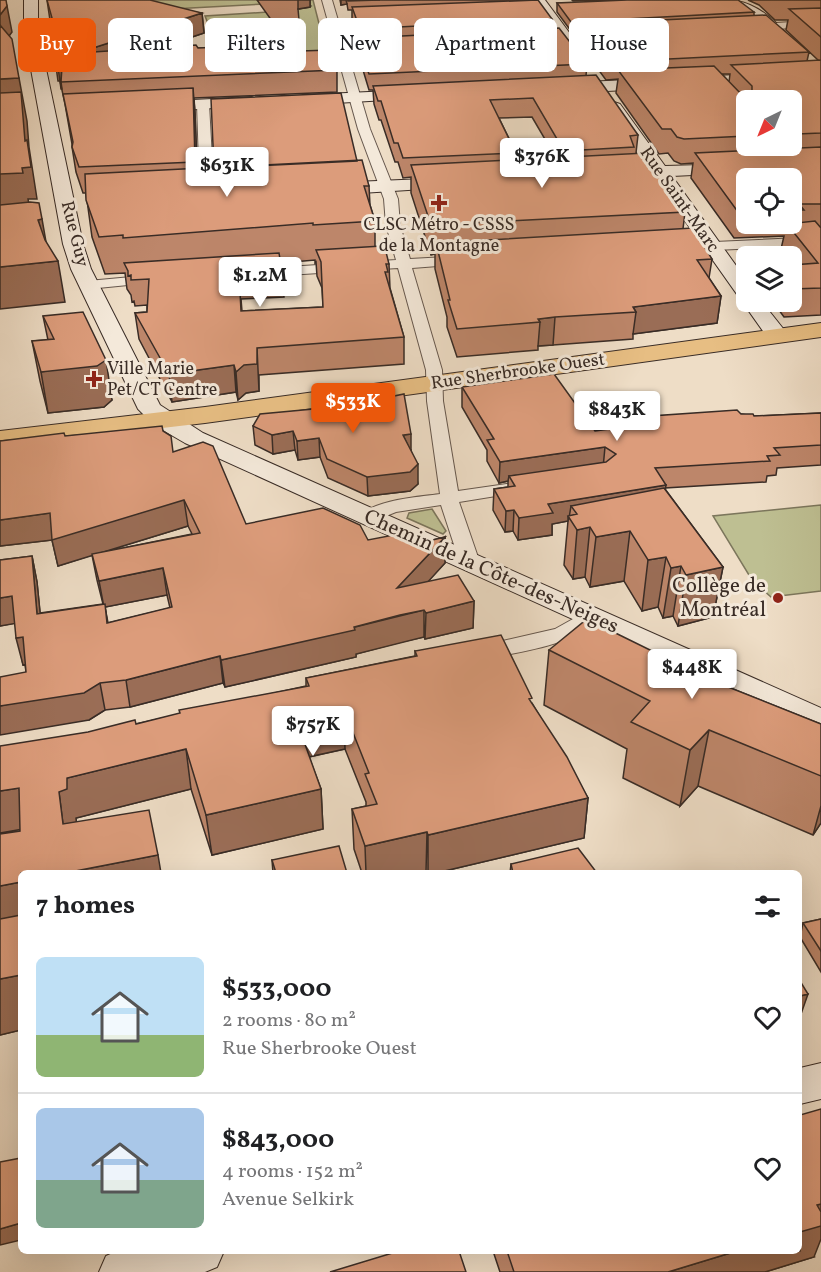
<!DOCTYPE html>
<meta charset="utf-8">
<style>
body{margin:0;font-family:Vollkorn,serif;background:#f2f2f2;color:#202124;height:100vh;display:flex;flex-direction:column;font-size:22px;white-space:nowrap}
*{box-sizing:border-box;margin:0}
p{font-size:20px;color:#757577}
.icon{flex:none;width:33px;height:33px;fill:none;stroke:currentColor;stroke-width:2;stroke-linecap:round;stroke-linejoin:round}
.map{position:relative;flex:1;overflow:hidden}
.details{position:absolute;left:18px;top:870px;width:784px;height:384px;display:flex;flex-direction:column;background:#fff;border-radius:9px;box-shadow:0 6px 24px #0002}
.details>*{flex:none}
.guide{position:absolute;left:18px;top:18px;width:786px;height:54px;display:flex;gap:12px}
.needle{width:39px;rotate:223deg}
.tools{position:absolute;left:736px;top:90px;display:grid;gap:12px}
.tools a{display:grid;place-items:center;width:66px;height:66px;border-radius:9px;background:#fff;box-shadow:0 6px 24px #0002;font-size:30px}
.price{position:absolute;translate:-50% -51px;padding:0 14px;border-radius:6px;background:#fff;color:#222;font-size:20px;line-height:39px;filter:drop-shadow(0 2px 3px #0008)}
.price::after{content:'';position:absolute;left:50%;top:36px;width:18px;height:14px;margin-left:-9px;background:inherit;clip-path:polygon(0 0,100% 0,50% 100%)}
.price.on{background:#ea580c;color:#fff}
ul{padding:0;list-style:none}
li{display:flex;align-items:center;gap:18px;height:150px;padding:0 18px}
li+li{border-top:2px solid #e0e0e0}
li span{display:grid;place-items:center;flex:none;width:168px;height:120px;border-radius:9px;color:#555}
li>.icon{margin-inline-start:auto}
span .icon{width:72px;height:72px;fill:#fffc;stroke-width:1}
li b{font-size:26px}
h2{display:flex;justify-content:space-between;align-items:center;height:72px;padding:0 18px;font-size:26px}
.pill{padding:0 21px;border-radius:9px;background:#fff;box-shadow:0 6px 24px #0002;font-size:21px;line-height:54px}
.pill.on{background:#ea580c;color:#fff}
.map>svg:first-child{display:block}
</style>
<div class="map">
<svg width="821" height="1272" viewBox="0 0 821 1272">
<rect width="100%" height="100%" fill="#eeddc6"/>
<filter id="stains"><feTurbulence type="fractalNoise" baseFrequency=".00333" numOctaves="4"/><feColorMatrix values="0 0 0 0 .2 0 0 0 0 .09 0 0 0 0 .02 0 0 0 .5 -.17"/></filter>
<radialGradient id="worn" r=".72"><stop offset=".6" stop-color="#630" stop-opacity="0"/><stop offset="1" stop-color="#630" stop-opacity=".3"/></radialGradient>
<!-- green -->
<path fill="#bebf92" stroke="#7c765c" stroke-width="1.5" d="M 104,0 L 262,0 L 264,4 L 172,9 Z
M 288,0 L 313,0 L 329,63 L 231,53 L 227,34 L 215,32 L 212,25 L 219,23 L 207,21 L 205,16 L 268,12 L 280,21 L 298,20 L 294,10 L 312,6 Z
M 821,505 L 821,591 L 771,597 L 752,580 L 713,516 Z
M 432,509 L 446,531 L 443,534 L 407,518 L 409,513 Z"/>
<g fill="none" stroke-linecap="round" stroke-linejoin="round">
<!-- street casing -->
<g stroke="#66584e" stroke-width="2">
<path id="street" d="M 322,0 L 332,0 L 370,129 L 398,199 L 400,225 L 410,259 L 464,256 L 471,260 L 464,264 L 412,268 L 442,370 L 443,401 L 458,491 L 520,482 L 529,487 L 520,492 L 459,502 L 480,563 L 477,567 L 463,567 L 460,563 L 441,505 L 396,512 L 369,523 L 360,517 C 372,500 419,497 440,494 L 427,401 L 426,370 L 398,268 L 256,277 L 249,273 L 256,269 L 396,260 L 386,225 L 384,199 L 358,129 Z
M 821,20 L 821,26 L 749,31 L 744,28 L 749,25 Z
M 203,101 L 209,104 L 214,195 L 207,199 L 200,195 L 197,104 Z
M 821,237 L 821,245 L 693,251 L 686,247 L 693,243 Z
M 153,275 L 160,279 L 158,282 L 88,289 L 81,285 L 88,281 Z
M 589,610 L 596,612 L 599,617 C 581,645 512,653 480,660 L 472,658 L 469,653 L 472,648 L 555,629 Z"/>
</g>
<!-- secondary casing -->
<g stroke="#392c26" stroke-width="2">
<path id="secondary" d="M 24,0 L 38,0 L 38,31 L 83,244 L 91,269 L 160,405 L 203,433 L 821,708 L 821,732 L 185,443 L 154,425 L 138,409 L 71,269 L 63,244 L 24,31 Z
M 530,0 L 545,0 L 591,62 L 588,65 L 578,65 Z
M 727,0 C 755,0 778,22 794,43 L 787,47 L 782,46 L 747,13 Z
M 821,71 L 821,81 L 563,93 L 555,88 L 563,83 Z
M 413,90 L 421,95 L 419,98 L 303,105 L 295,100 L 303,95 Z
M 252,97 L 260,102 L 258,105 L 153,112 L 145,107 L 153,102 Z
M 614,102 L 620,104 L 665,166 L 740,164 L 743,168 L 734,173 L 672,176 L 747,281 L 747,302 L 762,302 L 789,336 L 786,341 L 770,341 L 654,177 L 608,178 L 605,174 L 608,170 L 647,167 L 606,107 Z
M 449,178 L 458,183 L 455,187 L 330,195 L 321,189 L 330,183 Z
M 821,1063 L 821,1099 L 800,1104 L 800,1068 Z
M 117,1251 L 224,1251 L 217,1267 L 205,1272 L 99,1272 L 106,1256 Z"/>
</g>
<!-- primary casing -->
<g stroke="#392c26" stroke-width="2">
<path id="primary" d="M 821,323 L 821,337 L 205,423 L 0,447 L 0,431 L 205,407 Z"/>
</g>
<!-- street -->
<use href="#street" fill="#f4e9da" fill-rule="evenodd"/>
<!-- secondary -->
<use href="#secondary" fill="#f4e9da" fill-rule="evenodd"/>
<!-- primary -->
<use href="#primary" fill="#e7be83" fill-rule="evenodd"/>
</g>
<!-- wall -->
<path fill="#bd866a" stroke="#392c26" stroke-width="1.5" fill-rule="evenodd" d="M 47,0 L 202,13 L 204,33 L 163,47 L 198,48 L 269,52 L 337,70 L 337,92 L 194,98 L 195,113 L 197,169 L 357,161 L 369,186 L 370,205 L 375,221 L 375,246 L 389,264 L 390,288 L 404,337 L 404,364 L 259,375 L 259,391 L 246,393 L 238,400 L 236,392 L 172,402 L 139,339 L 135,313 L 147,312 L 147,305 L 135,306 L 134,301 L 132,302 L 131,295 L 127,289 L 125,273 L 105,274 L 92,237 L 86,193 L 83,193 L 76,172 L 72,147 L 72,144 L 65,104 L 60,81 L 58,81 L 55,59 L 56,43 L 50,20 ZM 315,260 L 315,263 L 316,262 L 317,276 L 322,288 L 323,307 L 242,311 L 241,299 L 284,297 L 281,263 Z
M 257,0 L 310,0 L 310,7 L 298,9 L 299,20 L 272,21 Z
M 340,0 L 525,0 L 552,19 L 551,28 L 587,64 L 586,76 L 638,135 L 636,153 L 653,162 L 652,169 L 685,212 L 683,229 L 712,259 L 709,278 L 721,296 L 717,323 L 633,334 L 633,339 L 553,345 L 538,346 L 538,350 L 457,357 L 447,327 L 447,317 L 435,269 L 435,254 L 431,255 L 411,193 L 411,177 L 403,178 L 398,162 L 395,162 L 381,120 L 379,120 L 374,104 L 373,90 L 369,90 L 363,70 L 362,55 L 364,55 L 363,43 L 360,43 L 352,21 L 352,10 L 348,10 L 347,4 L 341,5 ZM 532,117 L 556,158 L 516,160 L 516,153 L 499,118 Z
M 572,0 L 626,0 L 573,1 Z
M 748,0 L 821,0 L 821,315 L 784,317 L 773,302 L 792,302 L 792,265 L 793,265 L 792,263 L 792,256 L 787,256 L 781,249 L 784,236 L 734,238 L 691,178 L 693,163 L 681,164 L 674,161 L 668,153 L 659,154 L 616,93 L 618,79 L 606,80 L 578,42 L 579,31 L 571,31 L 557,12 L 557,3 L 754,12 L 754,15 L 809,52 L 807,61 L 819,61 L 786,30 L 788,20 L 775,20 L 759,5 ZM 722,74 L 730,74 L 729,82 ZM 747,100 L 792,100 L 792,146 L 779,146 L 782,149 L 776,149 L 777,146 L 747,146 ZM 747,178 L 792,178 L 792,224 L 747,224 Z
M 43,316 L 112,400 L 104,407 L 48,413 L 40,381 L 32,341 L 48,340 Z
M 462,387 L 595,431 L 650,424 L 651,416 L 741,414 L 754,416 L 821,413 L 821,465 L 777,468 L 776,475 L 767,476 L 766,482 L 665,488 L 665,489 L 723,567 L 713,617 L 678,626 L 673,616 L 663,618 L 658,607 L 642,611 L 624,581 L 590,587 L 585,577 L 573,579 L 564,565 L 568,521 L 552,524 L 552,535 L 518,540 L 513,531 L 505,532 L 493,510 L 494,489 L 508,487 L 508,481 L 499,483 L 487,461 L 487,450 L 462,407 Z
M 253,426 L 411,450 L 418,484 L 410,491 L 368,496 L 328,478 L 320,457 L 298,460 L 295,450 L 273,454 L 255,445 Z
M 163,431 L 173,452 L 246,524 L 368,540 L 412,545 L 445,537 L 445,563 L 428,581 L 474,601 L 473,628 L 425,639 L 424,637 L 401,642 L 356,654 L 356,657 L 225,687 L 223,683 L 130,707 L 105,710 L 89,720 L 26,672 L 25,664 L 23,665 L 15,623 L 0,626 L 0,560 L 32,556 L 37,582 L 40,613 L 103,604 L 97,580 L 92,555 L 58,566 L 52,540 L 0,546 L 0,441 L 65,436 ZM 188,526 L 192,534 L 103,552 ZM 167,595 L 170,608 L 108,623 L 105,607 Z
M 549,650 L 713,681 L 821,724 L 821,823 L 813,835 L 698,786 L 680,806 L 623,778 L 627,749 L 544,705 Z
M 415,651 L 532,703 L 588,798 L 584,838 L 436,873 L 427,873 L 426,872 L 422,873 L 362,873 L 354,849 L 352,809 L 366,806 L 366,802 L 345,749 L 309,757 L 321,789 L 323,829 L 212,855 L 191,789 L 76,818 L 76,822 L 21,873 L 21,1030 L 0,1035 L 0,834 L 20,831 L 20,829 L 0,833 L 136,724 L 306,686 L 306,678 L 415,656 Z
M 272,860 L 347,873 L 273,873 Z
M 511,864 L 597,873 L 510,873 Z
M 821,919 L 821,972 L 800,937 L 803,923 Z
M 493,1251 L 800,1251 L 814,1257 L 765,1272 L 500,1272 Z"/>
<!-- shaded-wall -->
<path fill="#9a6d56" stroke="#392c26" stroke-width="1.5" d="M 298,0 L 310,0 L 310,7 L 298,9 Z
M 341,0 L 346,0 L 347,4 L 341,5 Z
M 7,6 L 12,32 L 1,47 L 0,41 L 0,15 Z
M 202,13 L 204,33 L 96,69 L 93,48 Z
M 58,67 L 62,67 L 61,82 L 62,89 L 61,89 Z
M 19,78 L 27,121 L 29,147 L 37,199 L 28,199 L 29,205 L 0,207 L 0,79 Z
M 193,88 L 195,113 L 198,188 L 195,162 Z
M 42,219 L 49,259 L 38,220 Z
M 58,261 L 65,302 L 0,309 L 0,267 Z
M 721,296 L 717,323 L 633,334 L 636,312 L 633,307 Z
M 555,317 L 553,345 L 538,346 L 540,322 L 538,319 Z
M 257,348 L 259,391 L 246,393 L 238,400 L 236,372 Z
M 106,360 L 112,400 L 104,407 L 48,413 L 41,372 Z
M 234,365 L 236,392 L 172,402 L 169,374 Z
M 293,431 L 295,450 L 273,454 L 272,435 Z
M 411,434 L 411,453 L 403,435 Z
M 319,438 L 320,457 L 298,460 L 297,441 Z
M 605,447 L 603,468 L 509,476 L 508,481 L 499,483 L 500,462 Z
M 418,464 L 418,484 L 410,491 L 368,496 L 367,477 Z
M 666,485 L 663,506 L 571,506 L 569,518 L 568,516 L 568,521 L 552,524 L 552,535 L 518,540 L 519,518 L 548,504 Z
M 184,500 L 188,526 L 58,566 L 52,540 L 0,546 L 0,520 L 50,513 Z
M 514,510 L 513,531 L 505,532 L 506,511 Z
M 590,527 L 585,577 L 573,579 L 577,530 Z
M 630,531 L 624,581 L 590,587 L 596,537 Z
M 445,537 L 445,563 L 398,615 L 397,588 Z
M 32,556 L 37,582 L 43,641 L 37,614 Z
M 666,557 L 658,607 L 642,611 L 648,560 Z
M 681,566 L 673,616 L 663,618 L 671,568 Z
M 723,567 L 713,617 L 678,626 L 686,575 Z
M 163,568 L 167,595 L 105,607 L 112,650 L 99,581 Z
M 12,596 L 18,623 L 0,626 L 0,598 Z
M 474,601 L 473,628 L 425,639 L 426,613 Z
M 424,610 L 424,637 L 356,654 L 356,657 L 225,687 L 221,660 Z
M 23,637 L 30,664 L 23,665 L 16,638 Z
M 220,656 L 223,683 L 130,707 L 126,680 Z
M 100,683 L 105,710 L 89,720 L 0,735 L 0,706 Z
M 344,710 L 345,749 L 299,759 L 296,719 Z
M 709,730 L 698,786 L 680,806 L 690,750 Z
M 186,749 L 191,789 L 76,818 L 77,829 L 63,824 L 59,792 L 67,778 Z
M 19,788 L 29,828 L 0,833 L 0,791 Z
M 321,789 L 323,829 L 212,855 L 206,815 Z
M 588,798 L 584,838 L 436,873 L 428,873 L 428,835 Z
M 821,806 L 821,823 L 813,835 Z
M 427,832 L 426,872 L 422,873 L 366,873 L 365,846 Z
M 158,855 L 161,873 L 65,873 Z
M 21,882 L 21,924 L 0,928 L 0,886 Z
M 21,975 L 21,1030 L 0,1035 L 0,979 Z
M 808,994 L 801,1014 L 800,1014 L 800,996 Z
M 821,1204 L 821,1239 L 814,1257 L 765,1272 L 668,1272 L 737,1251 L 800,1251 L 800,1232 L 817,1205 Z
M 21,1223 L 21,1240 L 0,1245 L 0,1229 Z"/>
<!-- building -->
<path fill="#dc9c7b" stroke="#392c26" stroke-width="1.5" d="M 0,0 L 6,0 L 7,6 L 0,15 Z
M 47,0 L 150,0 L 202,13 L 93,48 L 94,52 L 196,45 L 198,48 L 267,45 L 269,52 L 331,50 L 337,70 L 61,82 L 62,67 L 58,67 L 58,59 L 55,59 L 57,36 Z
M 348,0 L 380,0 L 348,1 Z
M 538,0 L 552,19 L 360,29 L 352,7 Z
M 627,0 L 738,0 L 754,12 L 571,22 L 557,3 Z
M 821,8 L 821,37 L 789,9 Z
M 766,15 L 809,52 L 608,62 L 579,24 Z
M 0,25 L 12,39 L 19,78 L 0,79 Z
M 559,28 L 587,64 L 369,74 L 362,55 L 369,55 L 363,38 Z
M 821,60 L 821,133 L 797,134 L 792,130 L 792,100 L 747,100 L 747,136 L 684,139 L 677,137 L 671,129 L 662,129 L 618,70 L 714,66 L 745,98 L 752,99 L 752,86 L 731,65 Z
M 596,75 L 638,135 L 630,136 L 634,147 L 564,151 L 533,98 L 490,100 L 516,153 L 403,158 L 398,143 L 394,143 L 381,101 L 378,101 L 373,86 Z
M 193,88 L 195,162 L 79,167 L 72,147 L 73,142 L 63,94 Z
M 21,92 L 25,141 L 27,140 L 31,167 L 22,168 L 23,173 L 0,174 L 0,93 Z
M 341,93 L 357,161 L 214,168 L 211,99 Z
M 821,147 L 821,204 L 799,204 L 804,210 L 792,210 L 792,178 L 747,178 L 747,211 L 738,212 L 695,153 Z
M 646,153 L 653,162 L 647,162 L 685,212 L 431,225 L 411,165 Z
M 362,160 L 369,186 L 364,186 L 375,221 L 313,225 L 313,223 L 123,238 L 123,235 L 99,237 L 86,200 L 85,174 Z
M 30,202 L 39,203 L 42,219 L 38,220 L 45,240 L 58,261 L 0,267 L 0,205 Z
M 815,221 L 821,228 L 821,288 L 792,289 L 792,265 L 818,263 L 787,224 Z
M 693,228 L 712,259 L 697,260 L 721,296 L 633,307 L 636,312 L 555,317 L 538,319 L 540,322 L 457,329 L 448,300 L 450,300 L 436,243 Z
M 382,246 L 385,248 L 389,264 L 386,264 L 388,272 L 385,272 L 404,337 L 257,348 L 257,364 L 244,365 L 236,372 L 234,365 L 169,374 L 135,313 L 147,312 L 149,279 L 131,280 L 131,275 L 128,276 L 128,271 L 124,263 L 279,253 L 282,271 L 239,273 L 241,311 L 323,307 L 321,262 L 316,250 Z
M 83,312 L 106,360 L 97,366 L 41,372 L 32,341 L 54,339 L 43,316 Z
M 554,374 L 595,431 L 656,423 L 651,416 L 737,410 L 741,414 L 753,414 L 754,416 L 821,413 L 821,445 L 774,448 L 780,455 L 767,456 L 770,461 L 655,468 L 666,485 L 548,504 L 553,513 L 519,518 L 514,510 L 506,511 L 494,489 L 515,486 L 509,476 L 606,462 L 616,454 L 605,447 L 500,462 L 487,440 L 494,439 L 462,387 Z
M 404,394 L 411,434 L 403,435 L 418,464 L 410,472 L 367,477 L 327,459 L 319,438 L 297,441 L 293,431 L 272,435 L 253,426 L 260,414 L 346,406 Z
M 162,426 L 163,431 L 171,436 L 173,452 L 203,442 L 213,446 L 246,524 L 323,508 L 360,525 L 368,540 L 404,533 L 412,545 L 445,537 L 397,588 L 458,575 L 474,601 L 426,613 L 424,610 L 400,615 L 354,627 L 355,630 L 221,660 L 220,656 L 126,680 L 100,683 L 84,693 L 0,706 L 0,677 L 26,672 L 23,637 L 16,638 L 12,596 L 0,598 L 0,560 L 32,556 L 37,614 L 105,604 L 107,623 L 172,607 L 163,568 L 99,581 L 92,554 L 200,533 L 184,500 L 52,540 L 50,513 L 0,520 L 0,441 L 64,433 L 65,436 Z
M 664,488 L 723,567 L 686,575 L 681,566 L 671,568 L 666,557 L 648,560 L 630,531 L 596,537 L 590,527 L 577,530 L 568,516 L 577,514 L 571,506 Z
M 587,619 L 713,681 L 821,724 L 821,776 L 709,730 L 690,750 L 631,722 L 650,701 L 549,650 Z
M 501,635 L 532,698 L 529,699 L 567,757 L 588,798 L 428,835 L 427,832 L 365,846 L 352,809 L 377,804 L 365,774 L 369,773 L 344,710 L 296,719 L 321,789 L 206,815 L 186,749 L 67,778 L 67,789 L 59,792 L 63,824 L 149,810 L 158,855 L 65,873 L 21,873 L 21,882 L 0,886 L 0,834 L 20,831 L 19,788 L 0,791 L 0,746 L 88,732 L 135,720 L 136,724 L 180,713 L 179,710 L 309,686 L 306,678 L 417,656 L 415,651 Z
M 339,846 L 347,873 L 276,873 L 272,860 Z
M 578,848 L 597,873 L 513,873 L 511,864 Z
M 21,915 L 21,975 L 0,979 L 0,919 Z
M 821,919 L 821,951 L 803,923 Z
M 800,981 L 808,994 L 800,996 Z
M 821,1109 L 821,1204 L 817,1205 L 821,1212 L 821,1226 L 800,1232 L 800,1115 Z
M 21,1158 L 21,1223 L 0,1229 L 0,1162 Z
M 399,1251 L 459,1251 L 466,1272 L 330,1272 Z
M 507,1251 L 737,1251 L 668,1272 L 514,1272 Z"/>
<!-- markers -->
<g fill="#8f2418" stroke="#f4e9da" stroke-width="2">
<path d="M436 194h6v6h6v6h-6v6h-6v-6h-6v-6h6z"/>
<path d="M91 370h6v6h6v6h-6v6h-6v-6h-6v-6h6z"/>
<circle cx="778" cy="598" r="6"/>
</g>
<g text-anchor="middle" dominant-baseline="central" stroke-width="6" stroke-linejoin="round" paint-order="stroke">
<!-- far-street labels -->
<g font-size="18" fill="#392c26" stroke="#f4e9da">
<text transform="translate(679 200) rotate(55)">Rue Saint-Marc</text>
<text transform="translate(74 234) rotate(76)">Rue Guy</text>
<text transform="translate(518 372) rotate(-8)">Rue Sherbrooke Ouest</text>
</g>
<!-- far-poi labels -->
<g font-size="18" fill="#392c26" stroke="#f4e9da">
<text x="439" y="225">CLSC Métro - CSSS<tspan x="439" dy="21">de la Montagne</tspan></text>
<text x="107" y="369" text-anchor="start">Ville Marie<tspan x="107" dy="21">Pet/CT Centre</tspan></text>
</g>
<!-- street labels -->
<g font-size="21" fill="#392c26" stroke="#f4e9da">
<text transform="translate(491 572) rotate(24)">Chemin de la Côte-des-Neiges</text>
</g>
<!-- poi labels -->
<g font-size="21" fill="#392c26" stroke="#f4e9da" text-anchor="end">
<text x="766" y="586">Collège de<tspan x="766" dy="24">Montréal</tspan></text>
</g>
</g>
<rect width="100%" height="100%" filter="url(#stains)"/>
<rect width="100%" height="100%" fill="url(#worn)"/>
</svg>
<div class="tools">
<a><svg class="needle" viewBox="-14 -14 28 28"><path d="M0-13l5 13h-10z" fill="#e53935"/><path d="M0 13l5-13h-10z" fill="#757577"/></svg></a>
<a><svg class="icon" aria-label="locate" viewBox="0 0 24 24"><circle cx="12" cy="12" r="6"/><path d="M12 2v4M12 18v4M2 12h4M18 12h4"/></svg></a>
<a><svg class="icon" aria-label="layers" viewBox="0 0 24 24"><path d="M12 4l9 5-9 5-9-5zM3 14l9 5 9-5"/></svg></a>
</div>
<b class="price" style="left:542px;top:189px">$376K</b>
<b class="price" style="left:227px;top:198px">$631K</b>
<b class="price" style="left:260px;top:308px">$1.2M</b>
<b class="price on" style="left:353px;top:434px">$533K</b>
<b class="price" style="left:617px;top:442px">$843K</b>
<b class="price" style="left:692px;top:700px">$448K</b>
<b class="price" style="left:313px;top:757px">$757K</b>
<div class="guide">
<a class="pill on">Buy</a>
<a class="pill">Rent</a>
<a class="pill">Filters</a>
<a class="pill">New</a>
<a class="pill">Apartment</a>
<a class="pill">House</a>
</div>
<section class="details">
<h2>7 homes<svg class="icon" aria-label="filters" viewBox="0 0 24 24"><path d="M4 7h16M4 17h16"/><circle cx="9" cy="7" r="2"/><circle cx="15" cy="17" r="2"/></svg></h2>
<ul>
<li><span style="background:linear-gradient(#bfe0f5 65%,#8fb573 0)"><svg class="icon" aria-label="home" viewBox="0 0 24 24"><path d="M3 11l9-7 9 7M6 9v11h12V9"/></svg></span><div><b>$533,000</b><p>2 rooms · 80 m²</p><p>Rue Sherbrooke Ouest</p></div><svg class="icon" aria-label="heart" viewBox="0 0 24 24"><path d="M12 20l-8-8c-3-5 5-10 8-4 3-6 11-1 8 4z"/></svg></li>
<li><span style="background:linear-gradient(#a9c7e8 60%,#7fa58c 0)"><svg class="icon" aria-label="home" viewBox="0 0 24 24"><path d="M3 11l9-7 9 7M6 9v11h12V9"/></svg></span><div><b>$843,000</b><p>4 rooms · 152 m²</p><p>Avenue Selkirk</p></div><svg class="icon" aria-label="heart" viewBox="0 0 24 24"><path d="M12 20l-8-8c-3-5 5-10 8-4 3-6 11-1 8 4z"/></svg></li>
</ul>
</section>
</div>
